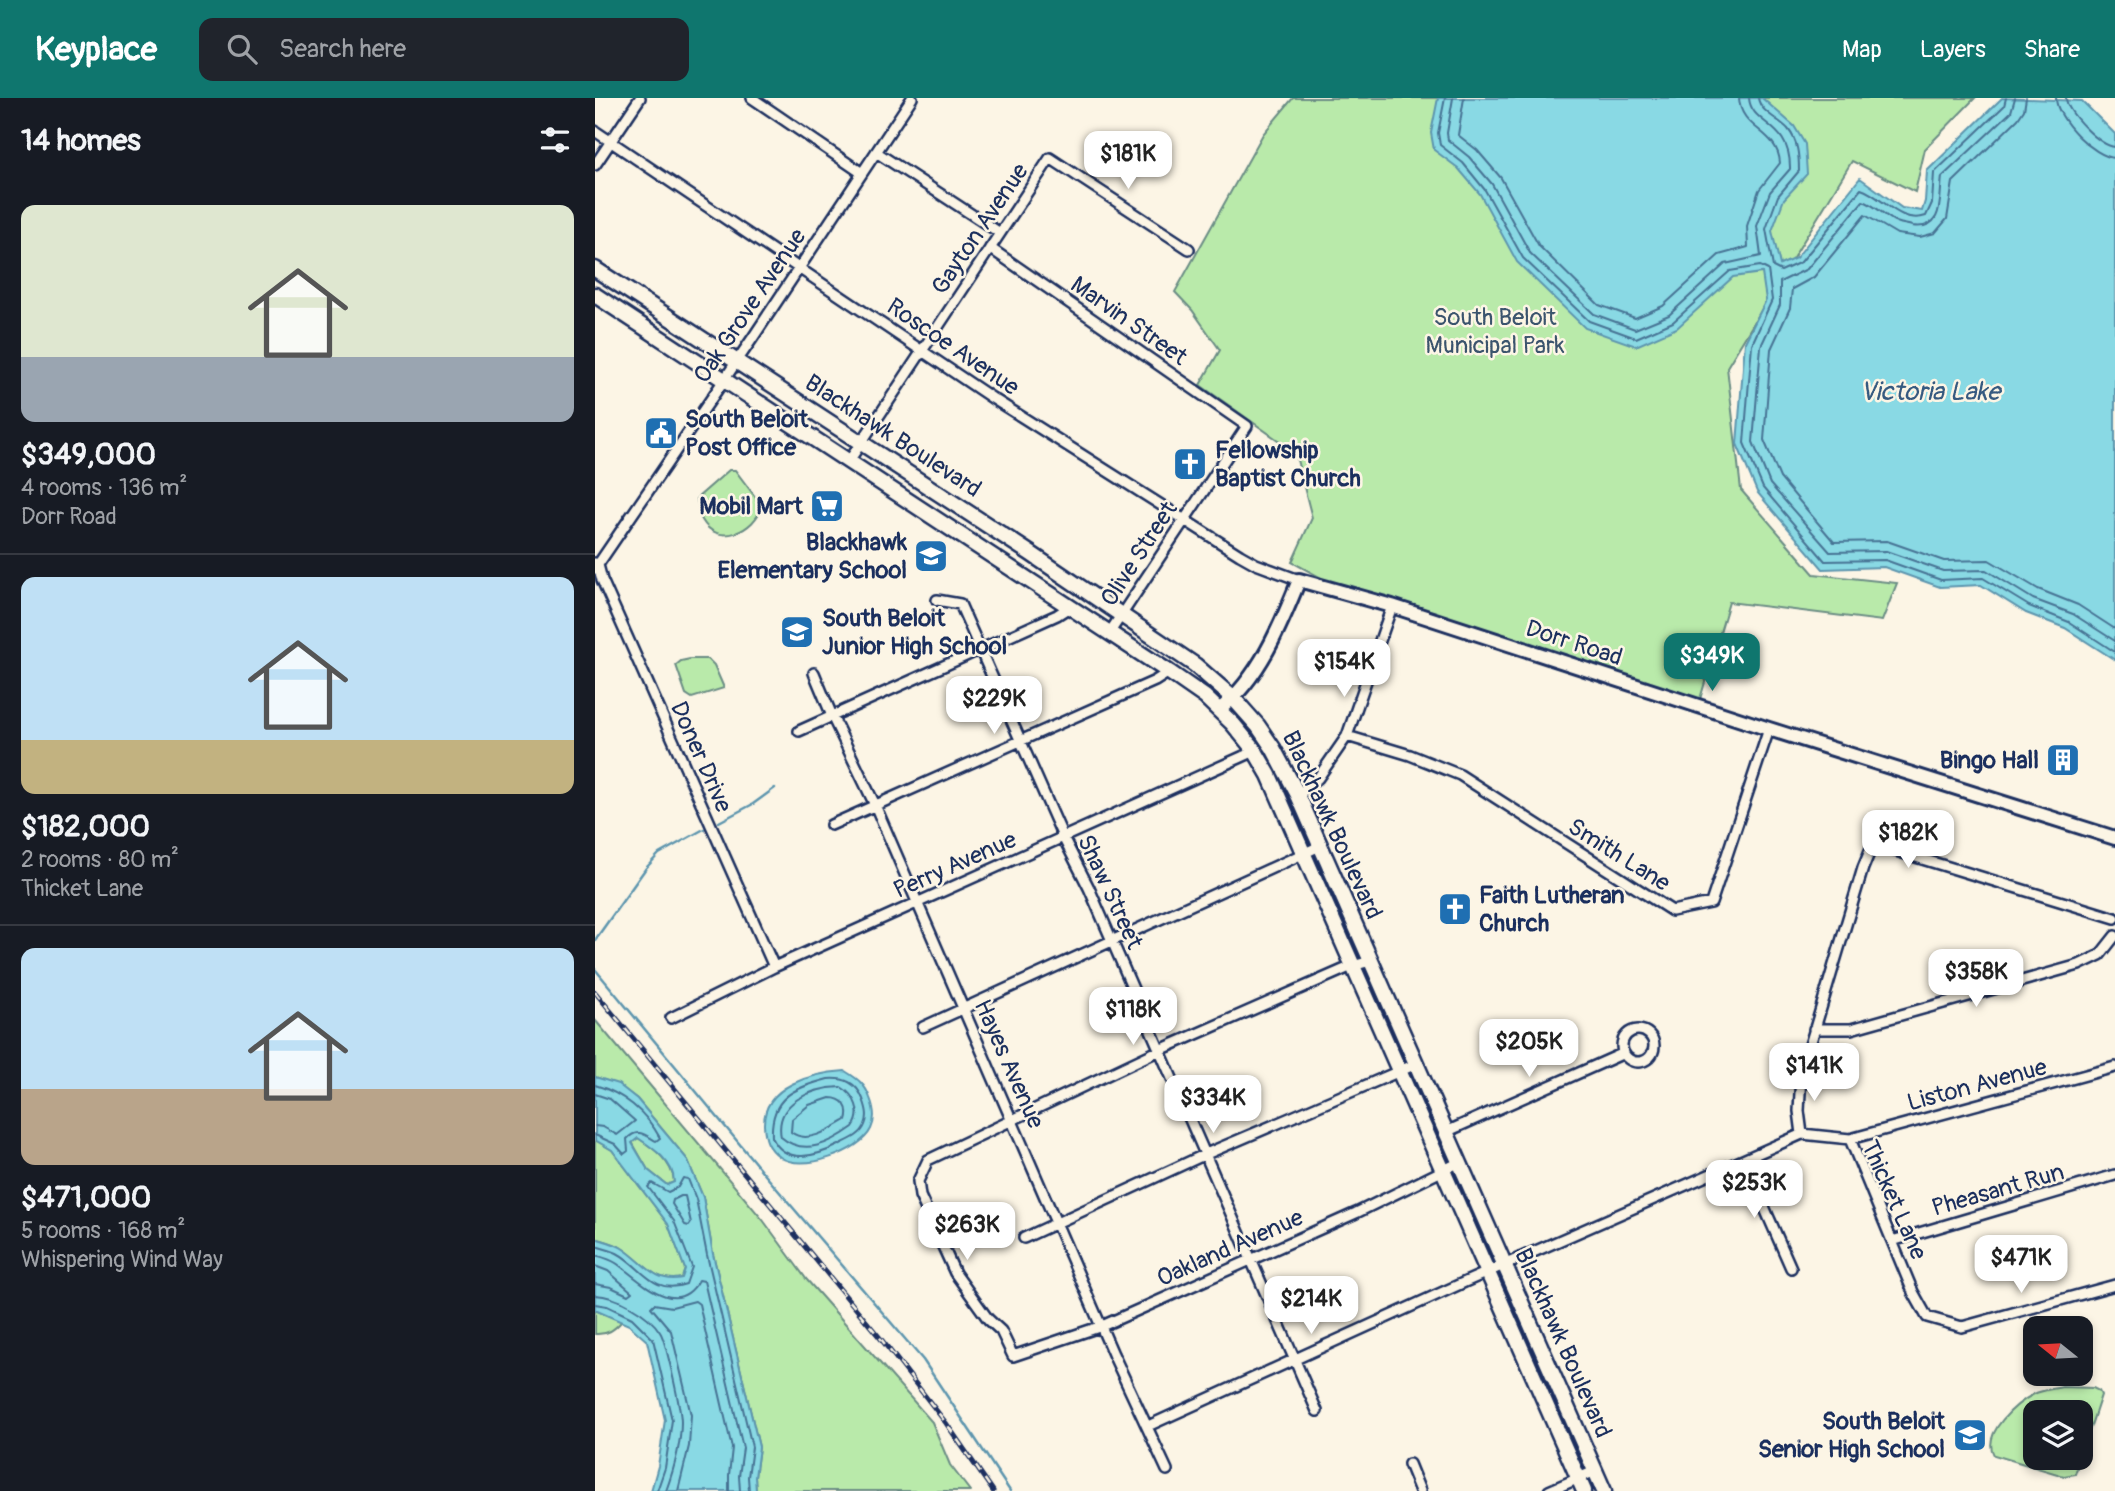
<!DOCTYPE html>
<meta charset="utf-8">
<style>
body{margin:0;font-family:Pangolin,sans-serif;background:#20242c;color:#f1f3f6;height:100vh;display:flex;flex-direction:column;font-size:26px;white-space:nowrap}
*{box-sizing:border-box;margin:0}
p{font-size:23px;color:#9ea1a6}
.icon{flex:none;width:38px;height:38px;fill:none;stroke:currentColor;stroke-width:2;stroke-linecap:round;stroke-linejoin:round}
.map{position:relative;flex:1;overflow:hidden}
.details{display:flex;flex-direction:column;background:#171b24;width:595px}
.details>*{flex:none}
.needle{width:46px;rotate:288deg}
.fabs{position:absolute;left:1428px;top:1218px;display:grid;gap:14px}
.fabs a{display:grid;place-items:center;width:70px;height:70px;border-radius:14px;background:#171b24;box-shadow:0 4px 10px #0003;font-size:35px}
.price{position:absolute;translate:-50% -60px;padding:0 16px;border-radius:14px;background:#fff;color:#222;font-size:23px;line-height:46px;filter:drop-shadow(0 2px 4px #0008)}
.price::after{content:'';position:absolute;left:50%;top:42px;width:21px;height:16px;margin-left:-10px;background:inherit;clip-path:polygon(0 0,100% 0,50% 100%)}
.price.selected{background:#0f766e;color:#fff}
ul{padding:0;list-style:none}
li{display:grid;align-content:center;gap:14px;height:371px;padding:0 21px}
li+li{border-top:2px solid #363941}
li span{display:grid;place-items:center;height:217px;border-radius:14px;color:#555}
li>.icon{margin-inline-start:auto}
span .icon{width:126px;height:126px;fill:#fffc;stroke-width:1}
li b{font-size:30px}
h2{display:flex;justify-content:space-between;align-items:center;height:84px;padding:0 21px;font-size:30px}
header{display:flex;align-items:center;gap:42px;box-sizing:border-box;height:98px;padding:0 35px;background:#0f766e;color:#fff}
header strong{font-size:33px}
nav{display:flex;gap:38px;margin-inline-start:auto;font-size:24px}
.search{width:490px;height:63px;background:#20242c;display:flex;align-items:center;gap:18px;box-sizing:border-box;padding:0 24px;border-radius:14px;color:#9ea1a6;font-size:26px}
main{display:flex;flex:1;min-height:0}
.map>svg:first-child{display:block}
</style>
<header>
<strong>Keyplace</strong>
<div class="search"><svg class="icon" aria-label="search" viewBox="0 0 24 24"><circle cx="10" cy="10" r="6"/><path d="M15 15l6 6"/></svg>Search here</div>
<nav><a>Map</a><a>Layers</a><a>Share</a></nav>
</header>
<main>
<section class="details">
<h2>14 homes<svg class="icon" aria-label="filters" viewBox="0 0 24 24"><path d="M4 7h16M4 17h16"/><circle cx="9" cy="7" r="2"/><circle cx="15" cy="17" r="2"/></svg></h2>
<ul>
<li><span style="background:linear-gradient(#dfe7d0 70%,#9aa5b1 0)"><svg class="icon" aria-label="home" viewBox="0 0 24 24"><path d="M3 11l9-7 9 7M6 9v11h12V9"/></svg></span><div><b>$349,000</b><p>4 rooms · 136 m²</p><p>Dorr Road</p></div></li>
<li><span style="background:linear-gradient(#bfe0f5 75%,#c2b280 0)"><svg class="icon" aria-label="home" viewBox="0 0 24 24"><path d="M3 11l9-7 9 7M6 9v11h12V9"/></svg></span><div><b>$182,000</b><p>2 rooms · 80 m²</p><p>Thicket Lane</p></div></li>
<li><span style="background:linear-gradient(#bfe0f5 65%,#b9a48a 0)"><svg class="icon" aria-label="home" viewBox="0 0 24 24"><path d="M3 11l9-7 9 7M6 9v11h12V9"/></svg></span><div><b>$471,000</b><p>5 rooms · 168 m²</p><p>Whispering Wind Way</p></div></li>
</ul>
</section>
<div class="map">
<svg width="1520" height="1393" viewBox="0 0 1520 1393">
<rect width="100%" height="100%" fill="#fcf5e5"/>
<filter id="ink" filterUnits="userSpaceOnUse"><feTurbulence type="fractalNoise" baseFrequency=".0143" numOctaves="2"/><feDisplacementMap in="SourceGraphic" scale="14" xChannelSelector="R" yChannelSelector="G"/><feConvolveMatrix kernelMatrix="1 2 1 2 8 2 1 2 1" color-interpolation-filters="sRGB"/></filter>
<g filter="url(#ink)">
<!-- green -->
<path fill="#b9eaaa" stroke="#6a8c84" stroke-width="2" fill-rule="evenodd" d="M 698,0 L 1380,0 L 1330,51 L 1320,94 L 1257,63 L 1132,269 L 1146,392 L 1219,476 L 1302,485 L 1287,523 L 1134,504 L 1105,601 L 739,487 L 697,464 L 717,420 L 700,354 L 605,287 L 625,252 L 597,212 L 580,194 L 668,36 Z
M 134,372 L 140,372 L 167,408 C 160,433 123,450 107,422 C 104,416 103,407 102,400 Z
M 95,561 L 113,561 L 119,567 L 129,590 L 97,600 L 91,596 L 81,567 L 86,563 Z
M 0,922 L 168,1122 L 212,1182 L 337,1324 L 355,1367 L 375,1393 L 161,1393 L 160,1379 L 164,1349 L 118,1156 L 108,1099 L 92,1061 L 42,1001 L 23,987 L 0,979 Z
M 43,1040 C 58,1050 78,1064 79,1084 L 72,1087 L 53,1072 L 37,1044 Z
M 0,1042 L 17,1052 L 73,1126 L 90,1171 L 87,1180 C 59,1186 49,1164 27,1150 C 20,1145 9,1143 0,1140 Z
M 0,1212 L 27,1223 C 19,1232 12,1237 0,1236 Z
M 1467,1289 L 1498,1290 L 1504,1293 L 1506,1297 L 1480,1376 L 1469,1378 L 1399,1357 C 1386,1335 1422,1305 1439,1296 C 1447,1292 1458,1291 1467,1289 ZM 1440,1314 L 1486,1314 L 1486,1360 L 1440,1360 Z"/>
<!-- water -->
<path fill="#89d9e4" stroke="#5d95ae" stroke-width="2" fill-rule="evenodd" d="M 843,0 L 1167,0 L 1199,28 L 1210,46 L 1212,76 L 1189,101 L 1177,133 L 1185,167 L 1201,160 L 1265,80 L 1307,110 L 1327,113 L 1330,103 L 1332,73 L 1407,0 L 1487,3 L 1520,36 L 1520,562 L 1470,530 L 1431,515 L 1386,487 L 1345,489 L 1289,469 L 1228,471 L 1162,394 L 1142,346 L 1150,244 L 1171,202 L 1167,175 L 1138,179 L 1082,230 L 1041,248 L 990,230 L 922,164 L 885,96 L 863,70 L 839,52 L 836,35 Z
M 250,973 C 263,981 270,986 275,1000 C 279,1010 281,1021 276,1031 C 265,1054 207,1075 185,1059 C 173,1050 170,1042 169,1027 C 168,987 219,975 250,973 Z
M 0,979 L 23,986 L 42,1001 L 92,1061 L 108,1099 L 118,1156 L 164,1349 L 160,1379 L 161,1393 L 56,1393 L 63,1368 L 70,1322 L 52,1243 L 34,1227 L 0,1212 L 0,1140 C 9,1143 19,1145 27,1150 C 48,1163 59,1186 87,1180 L 90,1171 L 73,1126 L 17,1052 L 0,1042 ZM 43,1040 C 58,1050 79,1064 79,1084 L 72,1087 L 53,1072 L 37,1045 Z"/>
<g fill="none" stroke-linecap="round" stroke-linejoin="round">
<!-- shore -->
<path stroke="#477394" stroke-width="2" d="M 850,0 L 843,35 L 845,47 L 868,65 L 890,92 L 928,160 L 994,223 L 1041,240 L 1078,224 L 1135,173 L 1165,168 L 1173,172 L 1177,202 L 1157,246 L 1149,345 L 1168,390 L 1230,463 L 1290,462 L 1346,482 L 1388,480 L 1434,508 L 1474,524 L 1520,554
M 858,0 L 852,35 L 853,42 L 874,59 L 897,86 L 935,155 L 999,216 L 1040,231 L 1074,217 L 1130,166 L 1166,158 L 1162,128 L 1175,94 L 1195,71 C 1196,24 1156,28 1154,0
M 869,0 L 863,37 L 882,52 L 906,80 L 944,148 L 1004,207 L 1040,220 L 1068,208 L 1124,157 L 1153,149 L 1152,128 L 1164,92 L 1185,65 C 1183,32 1145,32 1144,0
M 1163,0 C 1165,14 1184,21 1193,31 C 1203,43 1204,58 1204,73 L 1183,98 L 1171,131 L 1178,169 L 1186,173 L 1206,164 L 1266,91 C 1288,98 1304,127 1331,118 L 1337,105 L 1339,75 L 1409,8 L 1411,0
M 1420,0 L 1416,14 L 1347,79 C 1344,100 1350,133 1317,128 C 1310,126 1302,126 1296,121 C 1287,115 1278,106 1268,103 L 1212,171 L 1185,184 L 1185,207 L 1166,248 L 1158,344 L 1175,386 L 1235,454 L 1291,453 L 1348,473 L 1391,472 L 1438,501 L 1478,516 L 1520,543
M 1431,0 L 1429,12 L 1423,21 L 1358,84 L 1352,121 L 1340,135 L 1325,139 L 1302,136 L 1270,117 L 1219,179 L 1197,191 L 1195,210 L 1176,251 L 1169,342 L 1185,380 L 1239,444 L 1292,443 L 1349,463 L 1394,462 L 1443,491 L 1483,507 L 1520,531
M 1461,0 C 1461,21 1499,59 1520,60
M 1471,0 C 1472,15 1505,48 1520,49
M 233,981 C 250,980 261,984 268,1001 C 271,1009 274,1018 270,1027 C 266,1038 253,1042 244,1047 C 222,1058 190,1068 177,1039 C 175,999 199,990 233,981 Z
M 0,987 C 28,995 51,1014 65,1040 L 61,1043 C 49,1036 42,1030 32,1041 L 33,1053 L 29,1056 L 20,1046 L 0,1037
M 246,989 C 260,997 268,1015 258,1029 C 236,1045 209,1059 186,1039 C 179,1004 217,990 246,989 Z
M 0,996 L 15,1001 L 40,1023 L 22,1037 L 8,1029 L 0,1028
M 235,1000 C 248,1000 255,1009 251,1022 C 236,1031 212,1047 196,1034 L 197,1021 L 214,1007 Z
M 86,1098 L 90,1098 L 96,1125 L 94,1128 L 90,1127 L 77,1106 L 78,1102 Z
M 0,1148 C 7,1150 15,1152 22,1155 C 47,1168 57,1198 91,1186 L 97,1169 L 79,1123 L 53,1089 L 57,1085 L 73,1094 L 83,1089 L 88,1080 L 93,1081 L 101,1101 L 112,1157 L 157,1349 L 153,1379 L 154,1393
M 0,1157 C 7,1159 15,1161 21,1165 C 43,1180 81,1223 104,1182 L 109,1183 L 148,1350 L 144,1378 L 145,1393
M 0,1168 L 13,1173 L 37,1194 L 33,1197 L 16,1189 L 0,1186
M 0,1197 C 22,1198 53,1215 65,1234 C 71,1243 86,1312 86,1324 C 86,1348 79,1371 71,1393
M 0,1206 L 12,1208 L 37,1220 L 58,1241 L 77,1322 L 70,1370 L 62,1393
M 83,1393 L 94,1348 L 96,1317 L 76,1233 L 56,1209 L 59,1206 L 77,1209 L 100,1203 L 104,1206 L 137,1350 L 134,1377 L 134,1393"/>
<!-- stream -->
<path stroke="#5d95ae" stroke-width="2.5" d="M 124,724 L 158,706 L 180,690
M 0,842 L 51,770 L 64,756 L 109,731
M 0,871 L 171,1078 L 328,1262 L 415,1393"/>
<!-- street casing -->
<g stroke="#1b2f5e" stroke-width="14">
<path id="street" d="M 157,0 L 267,75
M 0,33 L 397,300 L 645,457 L 661,466 L 704,482
M 281,54 L 405,135
M 0,67 L 45,0
M 395,150 L 652,328 L 515,534
M 254,363 L 455,60 L 594,151
M 0,465 L 3,467 L 7,482 L 179,869
M 0,471 L 157,241 L 317,0
M 342,502 L 365,506 L 469,741 L 494,790 L 722,1313
M 219,575 L 237,618 L 280,707 L 518,1256 L 572,1372
M 204,633 L 462,517 L 476,508
M 752,638 L 815,657 L 865,677 L 1077,813 L 1116,805 L 1174,631
M 703,697 L 723,680 L 752,638 L 797,508
M 236,727 L 560,583 L 574,574
M 1520,820 L 1288,749 L 1277,748 L 1268,770 L 1206,977 L 1204,1013 L 1207,1036 L 1255,1041 L 1318,1194 L 1332,1219 L 1367,1229 L 1520,1187
M 776,863 L 757,868 L 565,952 L 333,1062 L 323,1083 L 325,1098 L 360,1175 L 393,1221 L 406,1233 L 418,1258 L 507,1228 L 761,1115 L 863,1065
M 76,920 L 179,869 L 660,653
M 328,929 L 725,748
M 1219,931 L 1256,931 L 1484,867 L 1505,857 L 1520,838
M1027 948a16 16 0 1 1 32 0a16 16 0 1 1-32 0Z
M 851,1034 L 1029,955
M 1255,1041 L 1520,969
M 1149,1063 L 1196,1170
M 429,1140 L 611,1056 L 821,966
M 1297,1143 L 1520,1077
M 553,1328 L 870,1184 L 1207,1036
M 814,1366 L 825,1393
M 954,1393 L 1000,1373"/>
</g>
<!-- secondary casing -->
<g stroke="#1b2f5e" stroke-width="18">
<path id="secondary" d="M 624,612 C 664,581 686,527 704,482 L 797,508 L 1174,631 L 1520,740"/>
</g>
<!-- primary casing -->
<g stroke="#1b2f5e" stroke-width="19">
<path id="primary" d="M 0,171 L 435,455 L 600,567 L 639,601 L 663,628 L 678,650 L 703,697 L 1009,1393
M 0,197 L 574,574 L 610,599 L 638,626 L 660,653 L 674,677 L 989,1393"/>
</g>
<!-- street -->
<use href="#street" stroke="#fcf5e5" stroke-width="9"/>
<!-- secondary -->
<use href="#secondary" stroke="#fcf5e5" stroke-width="12"/>
<!-- primary -->
<use href="#primary" stroke="#fcf5e5" stroke-width="14"/>
<!-- rail casing -->
<g stroke="#1b2f5e" stroke-width="5">
<path id="rail" d="M 0,894 L 286,1241 L 351,1325 L 398,1393"/>
</g>
<!-- rail -->
<use href="#rail" stroke="#fcf5e5" stroke-width="2.5" stroke-dasharray="8" stroke-linecap="butt"/>
</g>
</g>
<!-- icons -->
<defs>
<g id="civic-square" transform="scale(1.75)"><rect x="-9" y="-9" width="18" height="18" rx="4" fill="#1f6fb2" stroke="#fcf5e5"/><path d="M-.6-6.5H3V-4.5H.6V-3L4-1V1h2V6H-6V1h2V-1L-.6-3ZM-1.2 2.5V6h2.4V2.5Z" fill="#fff"/></g>
<g id="church-square" transform="scale(1.75)"><rect x="-9" y="-9" width="18" height="18" rx="4" fill="#1f6fb2" stroke="#fcf5e5"/><path d="M-1.2-6h2.4v3.5h3.3v2.4h-3.3V6h-2.4V-.1h-3.3v-2.4h3.3Z" fill="#fff"/></g>
<g id="supermarket-square" transform="scale(1.75)"><rect x="-9" y="-9" width="18" height="18" rx="4" fill="#1f6fb2" stroke="#fcf5e5"/><path d="M-6-5.5h2.5l.6 2H6L4.5 2H-2.5L-4.4-4H-6ZM-1.5 3.2a1.3 1.3 0 1 0 .1 0ZM3 3.2a1.3 1.3 0 1 0 .1 0Z" fill="#fff"/></g>
<g id="school-square" transform="scale(1.75)"><rect x="-9" y="-9" width="18" height="18" rx="4" fill="#1f6fb2" stroke="#fcf5e5"/><path d="M0-5L7-2L0 1L-7-2ZM-4 1L0 2.5L4 1V4Q0 6-4 4Z" fill="#fff"/></g>
<g id="building-square" transform="scale(1.75)"><rect x="-9" y="-9" width="18" height="18" rx="4" fill="#1f6fb2" stroke="#fcf5e5"/><path d="M-4-6H4V6H1V3H-1V6H-4ZM-2.5-4.3h1.7v1.8h-1.7ZM.8-4.3h1.7v1.8H.8ZM-2.5-1h1.7V.8h-1.7ZM.8-1h1.7V.8H.8Z" fill="#fff"/></g>
</defs>
<g fill-rule="evenodd">
<use href="#civic-square" x="66" y="335"/>
<use href="#church-square" x="595" y="366"/>
<use href="#supermarket-square" x="232" y="408"/>
<use href="#school-square" x="336" y="458"/>
<use href="#school-square" x="202" y="534"/>
<use href="#building-square" x="1468" y="662"/>
<use href="#church-square" x="860" y="811"/>
<use href="#school-square" x="1375" y="1337"/>
</g>
<g text-anchor="middle" dominant-baseline="central" stroke-width="5" stroke-linejoin="round" paint-order="stroke">
<!-- street labels -->
<g font-size="24" fill="#1b2f5e" stroke="#fcf5e5">
<text transform="translate(385 131) rotate(-56)">Gayton Avenue</text>
<text transform="translate(155 208) rotate(-56)">Oak Grove Avenue</text>
<text transform="translate(534 223) rotate(35)">Marvin Street</text>
<text transform="translate(358 249) rotate(34)">Roscoe Avenue</text>
<text transform="translate(298 338) rotate(33)">Blackhawk Boulevard</text>
<text transform="translate(544 456) rotate(-57)">Olive Street</text>
<text transform="translate(979 545) rotate(18)">Dorr Road</text>
<text transform="translate(106 659) rotate(66)">Doner Drive</text>
<text transform="translate(737 727) rotate(65)">Blackhawk Boulevard</text>
<text transform="translate(1024 757) rotate(32)">Smith Lane</text>
<text transform="translate(360 767) rotate(-24)">Perry Avenue</text>
<text transform="translate(515 794) rotate(65)">Shaw Street</text>
<text transform="translate(414 966) rotate(66)">Hayes Avenue</text>
<text transform="translate(1382 987) rotate(-15)">Liston Avenue</text>
<text transform="translate(1403 1092) rotate(-16)">Pheasant Run</text>
<text transform="translate(1299 1102) rotate(66)">Thicket Lane</text>
<text transform="translate(635 1150) rotate(-24)">Oakland Avenue</text>
<text transform="translate(968 1245) rotate(66)">Blackhawk Boulevard</text>
</g>
<!-- park labels -->
<g font-size="24" fill="#3b546d" stroke="#fcf5e5">
<text x="900" y="219">South Beloit<tspan x="900" dy="28">Municipal Park</tspan></text>
</g>
<!-- poi labels -->
<g font-size="24" font-weight="bold" fill="#1b2f5e" stroke="#fcf5e5" text-anchor="start">
<text x="90" y="321">South Beloit<tspan x="90" dy="28">Post Office</tspan></text>
<text x="620" y="352">Fellowship<tspan x="620" dy="28">Baptist Church</tspan></text>
<text x="208" y="408" text-anchor="end">Mobil Mart</text>
<text x="312" y="444" text-anchor="end">Blackhawk<tspan x="312" dy="28">Elementary School</tspan></text>
<text x="227" y="520">South Beloit<tspan x="227" dy="28">Junior High School</tspan></text>
<text x="1444" y="662" text-anchor="end">Bingo Hall</text>
<text x="884" y="797">Faith Lutheran<tspan x="884" dy="28">Church</tspan></text>
<text x="1350" y="1323" text-anchor="end">South Beloit<tspan x="1350" dy="28">Senior High School</tspan></text>
</g>
<!-- water labels -->
<g font-size="26" font-style="italic" fill="#365a80" stroke="#fcf5e5">
<text x="1335" y="294">Victoria Lake</text>
</g>
</g>
</svg>
<div class="fabs">
<a><svg class="needle" viewBox="-14 -14 28 28"><path d="M0-13l5 13h-10z" fill="#e53935"/><path d="M0 13l5-13h-10z" fill="#9ea1a6"/></svg></a>
<a><svg class="icon" aria-label="layers" viewBox="0 0 24 24"><path d="M12 4l9 5-9 5-9-5zM3 14l9 5 9-5"/></svg></a>
</div>
<b class="price" style="left:533px;top:93px">$181K</b>
<b class="price selected" style="left:1117px;top:595px">$349K</b>
<b class="price" style="left:749px;top:601px">$154K</b>
<b class="price" style="left:399px;top:638px">$229K</b>
<b class="price" style="left:1313px;top:772px">$182K</b>
<b class="price" style="left:1381px;top:911px">$358K</b>
<b class="price" style="left:538px;top:949px">$118K</b>
<b class="price" style="left:934px;top:981px">$205K</b>
<b class="price" style="left:1219px;top:1005px">$141K</b>
<b class="price" style="left:618px;top:1037px">$334K</b>
<b class="price" style="left:1159px;top:1122px">$253K</b>
<b class="price" style="left:372px;top:1164px">$263K</b>
<b class="price" style="left:1426px;top:1197px">$471K</b>
<b class="price" style="left:716px;top:1238px">$214K</b>
</div>
</main>
